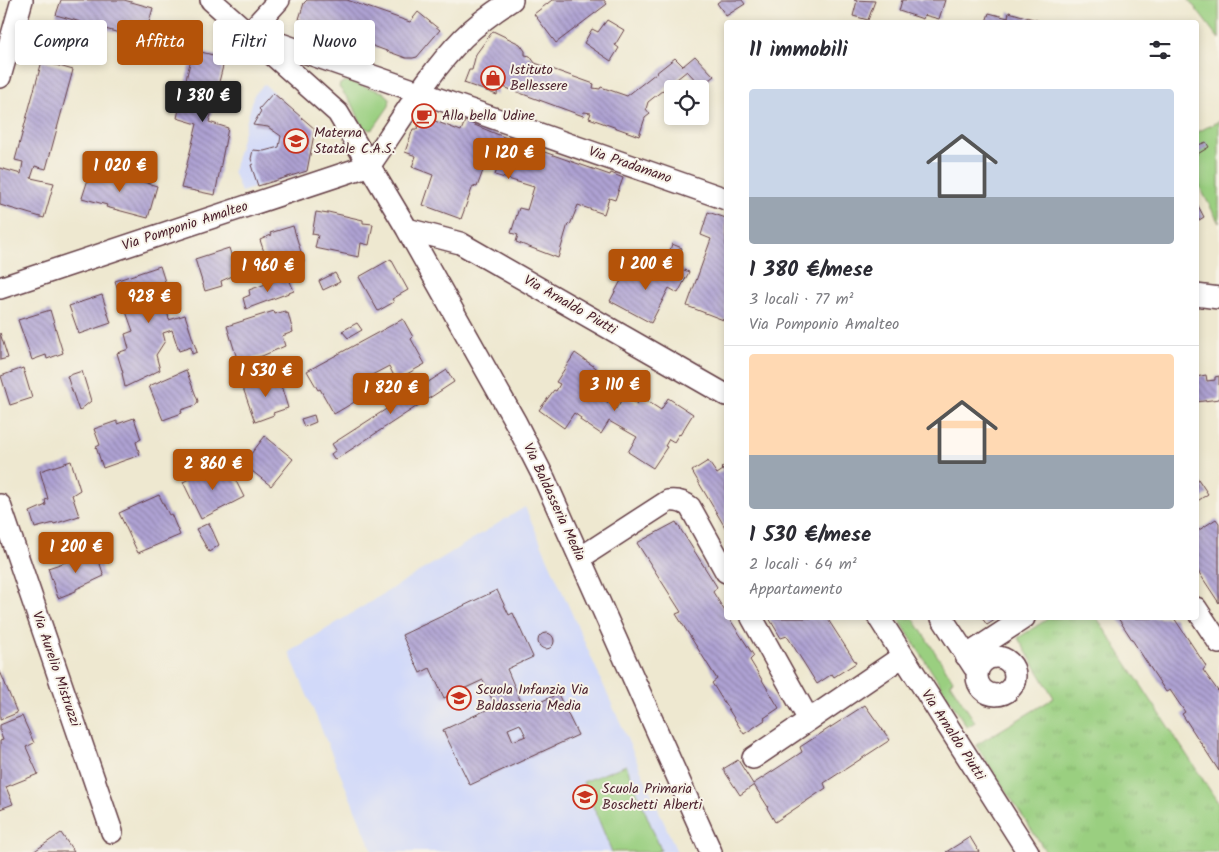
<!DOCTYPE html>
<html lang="it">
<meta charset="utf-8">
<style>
body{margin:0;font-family:Kalam,sans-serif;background:#f2f2f3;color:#2b2b33;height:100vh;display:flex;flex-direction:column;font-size:19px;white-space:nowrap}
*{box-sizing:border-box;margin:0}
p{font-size:16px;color:#7c7c81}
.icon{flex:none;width:28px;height:28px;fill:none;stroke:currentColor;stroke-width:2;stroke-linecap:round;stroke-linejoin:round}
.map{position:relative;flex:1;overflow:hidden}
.drawer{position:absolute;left:724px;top:20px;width:475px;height:600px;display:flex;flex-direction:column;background:#fff;border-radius:5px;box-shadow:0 2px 8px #0003}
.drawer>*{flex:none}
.top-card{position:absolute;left:15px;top:20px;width:475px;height:45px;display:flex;gap:10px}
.buttons{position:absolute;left:664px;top:80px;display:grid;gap:10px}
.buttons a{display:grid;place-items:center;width:45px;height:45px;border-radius:5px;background:#fff;box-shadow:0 2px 8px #0003;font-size:25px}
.price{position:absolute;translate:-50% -42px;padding:0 11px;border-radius:5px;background:#b45309;color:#fff;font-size:16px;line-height:32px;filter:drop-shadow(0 1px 2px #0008)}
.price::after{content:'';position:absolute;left:50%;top:30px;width:15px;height:11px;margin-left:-8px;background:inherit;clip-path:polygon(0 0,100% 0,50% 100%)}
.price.current{background:#222;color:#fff}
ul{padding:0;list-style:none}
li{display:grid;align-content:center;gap:10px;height:265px;padding:0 25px}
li+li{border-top:1px solid #e1e1e2}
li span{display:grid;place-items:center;height:155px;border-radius:5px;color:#555}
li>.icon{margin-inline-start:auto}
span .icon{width:90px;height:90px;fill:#fffc;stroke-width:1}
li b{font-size:21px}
h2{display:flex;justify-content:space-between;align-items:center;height:60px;padding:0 25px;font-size:21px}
.chip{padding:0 18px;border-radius:5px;background:#fff;box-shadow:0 2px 8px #0003;font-size:18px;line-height:45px}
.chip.current{background:#b45309;color:#fff}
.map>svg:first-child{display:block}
</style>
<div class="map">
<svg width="1219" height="852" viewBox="0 0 1219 852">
<defs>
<pattern id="park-tufts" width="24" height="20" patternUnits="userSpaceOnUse" patternTransform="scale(1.25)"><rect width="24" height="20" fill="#9acf80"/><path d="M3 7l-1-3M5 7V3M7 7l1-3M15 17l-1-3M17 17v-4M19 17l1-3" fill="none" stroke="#86b16f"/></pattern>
<pattern id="building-back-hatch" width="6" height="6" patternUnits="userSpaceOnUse" patternTransform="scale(1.25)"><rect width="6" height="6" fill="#aea2d3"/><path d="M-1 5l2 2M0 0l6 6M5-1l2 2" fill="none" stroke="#9083ab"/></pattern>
</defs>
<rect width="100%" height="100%" fill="#f7f3e8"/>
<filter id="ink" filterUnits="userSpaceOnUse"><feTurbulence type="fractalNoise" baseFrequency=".02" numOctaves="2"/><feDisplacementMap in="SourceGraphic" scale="10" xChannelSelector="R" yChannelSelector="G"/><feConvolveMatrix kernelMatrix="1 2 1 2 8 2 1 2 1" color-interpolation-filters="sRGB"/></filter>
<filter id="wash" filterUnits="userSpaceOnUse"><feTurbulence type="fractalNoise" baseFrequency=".0096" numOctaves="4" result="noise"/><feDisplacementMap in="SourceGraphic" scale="20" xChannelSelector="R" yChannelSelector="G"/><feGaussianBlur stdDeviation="1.12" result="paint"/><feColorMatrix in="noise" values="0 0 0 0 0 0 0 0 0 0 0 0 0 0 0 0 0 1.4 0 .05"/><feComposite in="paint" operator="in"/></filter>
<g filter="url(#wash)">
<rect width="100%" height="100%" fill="#eee8d0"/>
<!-- built -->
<path fill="#d1d9f9" d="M 264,84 L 315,129 L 307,171 L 241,192 L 233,171 L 254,95 Z
M 525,507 L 677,852 L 373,852 L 289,652 Z"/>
<!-- green -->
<path fill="#9acf80" stroke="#727756" d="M 1189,0 L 1219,0 L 1219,39 Z
M 346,81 L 383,92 L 390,98 L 389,106 L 373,129 L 370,130 L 362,126 L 354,107 L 339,87 L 340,84 Z
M 1219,121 L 1219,223 L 1196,180 L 1196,133 Z
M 898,618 L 913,618 L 953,680 L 950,683 L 975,722 L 967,727 Z
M 626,765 L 661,850 L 656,852 L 612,852 L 583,782 Z"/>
<!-- park -->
<path fill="url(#park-tufts)" stroke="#727756" d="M 1049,618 L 1097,618 L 1219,804 L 1219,852 L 1046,852 L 976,745 L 1054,698 L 1018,638 Z"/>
<g id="blocks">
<!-- building -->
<path fill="url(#building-back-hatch)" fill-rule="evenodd" d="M 61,0 L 124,0 L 153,8 L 144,40 L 56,15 Z
M 307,0 L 347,0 L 410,22 L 418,12 L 440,30 L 417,57 L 413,58 L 406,58 L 299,19 L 304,3 Z
M 552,0 L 604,0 L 607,4 L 556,43 L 534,14 Z
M 721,0 L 742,0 L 745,4 L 726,16 L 717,3 Z
M 854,0 L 875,1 L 868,20 L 853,16 L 857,1 Z
M 902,0 L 945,0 L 939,19 L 924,15 L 923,19 L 899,11 Z
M 1009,12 L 1043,22 L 986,22 L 989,13 L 1008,18 Z
M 607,20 L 624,30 L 615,45 L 619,48 L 611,61 L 584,43 L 592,29 L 598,32 Z
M 155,29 L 168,32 L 165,45 L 151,42 Z
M 493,31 L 520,44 L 525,51 L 525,55 L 530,56 L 535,63 L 594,84 L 593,88 L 600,89 L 601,87 L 627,96 L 675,58 L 683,66 L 695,56 L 714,76 L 701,86 L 687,71 L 648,102 L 646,109 L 650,114 L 645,118 L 639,136 L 589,118 L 591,113 L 584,112 L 583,116 L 498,85 L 497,95 L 464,83 L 469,70 L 472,70 L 476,54 Z
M 193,50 L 225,58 L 209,122 L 228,128 L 215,195 L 181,188 L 197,124 L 177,118 Z
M 42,61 L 73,70 L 46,169 L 35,166 L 31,178 L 54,183 L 44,218 L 0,205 L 0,168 L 21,174 L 23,162 L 15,160 Z
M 273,93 L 315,129 L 307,171 L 258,186 L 251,165 L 253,164 L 251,159 L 253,150 L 264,151 L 279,147 L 281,136 L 268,127 L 253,125 L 261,111 L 259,109 Z
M 422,116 L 461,131 L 465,121 L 516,142 L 610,175 L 611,173 L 623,178 L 615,200 L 609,198 L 604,214 L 578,205 L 570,225 L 568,224 L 558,258 L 516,242 L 518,235 L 511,233 L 519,208 L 527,210 L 534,187 L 495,175 L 500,160 L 488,157 L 477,187 L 473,186 L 461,219 L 423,205 L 433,175 L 412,167 L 416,156 L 405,152 L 413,129 L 417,129 Z
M 1206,142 L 1209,147 L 1196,155 L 1196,146 Z
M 92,167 L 157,186 L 148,218 L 106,207 L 107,205 L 82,198 Z
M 1196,202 L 1204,217 L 1196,222 Z
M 316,212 L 328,214 L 328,212 L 363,220 L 363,223 L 373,224 L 369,245 L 361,243 L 359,257 L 315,248 L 318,235 L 312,234 Z
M 708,212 L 726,218 L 726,321 L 687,306 L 711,239 L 701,235 Z
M 293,226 L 304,262 L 271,273 L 260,240 L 271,235 L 270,233 Z
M 672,244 L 682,248 L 679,257 L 669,253 Z
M 229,248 L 237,274 L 221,281 L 222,286 L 205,291 L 195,259 Z
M 391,259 L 408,290 L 392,299 L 394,302 L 378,311 L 359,277 Z
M 631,262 L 667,281 L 674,266 L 689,272 L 678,293 L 669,288 L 651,323 L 610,301 Z
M 160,266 L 173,307 L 167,309 L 169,320 L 185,315 L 197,352 L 192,354 L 191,347 L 179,351 L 172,330 L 163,333 L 165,341 L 156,355 L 160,370 L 125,387 L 122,373 L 123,373 L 117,353 L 129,349 L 125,334 L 133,331 L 115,281 Z
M 335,273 L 340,282 L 323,290 L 319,281 Z
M 284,279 L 285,281 L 289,279 L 294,291 L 246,309 L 243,298 L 250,295 L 249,290 L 274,281 Z
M 102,295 L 111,323 L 79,334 L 69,306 Z
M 50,310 L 63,353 L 47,359 L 46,355 L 32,360 L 18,320 Z
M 274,311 L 275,314 L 285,311 L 286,314 L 288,313 L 293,332 L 282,336 L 285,346 L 262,356 L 238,362 L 227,326 Z
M 403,319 L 413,337 L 411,339 L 425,364 L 396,380 L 389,366 L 355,384 L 363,397 L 334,414 L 320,389 L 318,390 L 307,371 Z
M 357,323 L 362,330 L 348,338 L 342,331 Z
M 0,333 L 8,358 L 0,360 Z
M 575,353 L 599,370 L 591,382 L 610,395 L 606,401 L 616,409 L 625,395 L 637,404 L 641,397 L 661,410 L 668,398 L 693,414 L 680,435 L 679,434 L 674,442 L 669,439 L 665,446 L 667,447 L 653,468 L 628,452 L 637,437 L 609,421 L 601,434 L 580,420 L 581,418 L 574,413 L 564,428 L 539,410 L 554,390 L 556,391 L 560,384 L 556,382 Z
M 23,368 L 32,398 L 10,405 L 1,376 Z
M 186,370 L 198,401 L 196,405 L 181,410 L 182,413 L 163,420 L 149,386 Z
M 447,370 L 454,382 L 335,460 L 331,454 L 336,450 L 332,444 Z
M 82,371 L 91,401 L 79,411 L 67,376 Z
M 277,373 L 288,408 L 273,413 L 274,415 L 255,422 L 243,388 Z
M 1206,375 L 1207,381 L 1215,380 L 1215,377 L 1219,376 L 1219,399 L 1196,402 L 1196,377 Z
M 314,415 L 316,422 L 304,427 L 301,419 Z
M 134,418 L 141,439 L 136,442 L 140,455 L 103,468 L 96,447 L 100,445 L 94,429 L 117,421 L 117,424 Z
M 265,436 L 293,459 L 271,486 L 243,464 Z
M 71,461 L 80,490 L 72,495 L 79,516 L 54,524 L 54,523 L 35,528 L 30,512 L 46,505 L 45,500 L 48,499 L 40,471 Z
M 708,461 L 717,474 L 723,470 L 721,468 L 726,464 L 726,529 L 692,471 Z
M 220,464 L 227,478 L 233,475 L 244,497 L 201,519 L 183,482 Z
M 1196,476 L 1208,494 L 1196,502 Z
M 159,495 L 169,515 L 171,514 L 180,535 L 138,553 L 119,513 Z
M 1216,519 L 1219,523 L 1219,603 L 1196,568 L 1196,532 Z
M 676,522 L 717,587 L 713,592 L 726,613 L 726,618 L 729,618 L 754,656 L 750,660 L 779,708 L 764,718 L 765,720 L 744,734 L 712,683 L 717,679 L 676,614 L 681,612 L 637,543 Z
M 209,523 L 219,545 L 209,552 L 196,529 Z
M 96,552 L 104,576 L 76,589 L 76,591 L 58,598 L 48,568 Z
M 497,590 L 509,615 L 513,613 L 533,657 L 507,669 L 524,709 L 558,694 L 578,735 L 470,785 L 443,730 L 495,706 L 483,680 L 444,698 L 430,668 L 420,673 L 402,635 ZM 520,724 L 526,736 L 513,741 L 508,729 Z
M 769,618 L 827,618 L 856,663 L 834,677 L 832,674 L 817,684 L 787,636 L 781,638 Z
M 982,618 L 998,618 L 987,625 Z
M 1118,618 L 1174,618 L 1206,666 L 1203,670 L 1218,691 L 1219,690 L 1219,771 L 1182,714 L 1185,712 L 1170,690 L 1166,692 Z
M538 641a8 8 0 1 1 16 0a8 8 0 1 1-16 0Z
M 0,671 L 17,713 L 0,720 Z
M 865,705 L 890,740 L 824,783 L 826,788 L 775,822 L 767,808 L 768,807 L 754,785 L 740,795 L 723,769 L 738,760 L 753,784 L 802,752 L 800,747 Z
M 22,716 L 34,743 L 26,747 L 38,774 L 6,787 L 13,804 L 0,809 L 0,741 L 3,740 L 0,732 L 0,725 Z
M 61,833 L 74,852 L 33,852 Z
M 970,837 L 979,852 L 946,852 Z"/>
</g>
</g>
<g filter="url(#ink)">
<use href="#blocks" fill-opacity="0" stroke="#633d44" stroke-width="1"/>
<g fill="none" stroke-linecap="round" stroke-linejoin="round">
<!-- minor casing -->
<g stroke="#633d44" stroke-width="24">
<path id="minor" d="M 211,0 L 338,113 L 407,229 L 516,423 L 544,478 L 711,852
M 249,33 L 279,0
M 258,36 L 726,199
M 0,77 L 22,0
M 370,165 C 400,122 427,75 463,38 C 478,23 495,11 512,0
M 407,229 L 460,243 L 726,395
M 0,288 L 370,165
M 1196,295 L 1219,298
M 0,505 L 112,832
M 580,558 L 668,501 C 676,500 683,501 690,507 L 726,572
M 1196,608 L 1219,643
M 752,618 L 809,720 L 903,656
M 879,618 L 1028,852
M 942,618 L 974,667
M 966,656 L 1024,618
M977 676a19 19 0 1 1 38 0a19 19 0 1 1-38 0Z
M 753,758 L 809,720"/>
</g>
<!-- minor -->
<use href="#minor" stroke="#fff" stroke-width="21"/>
</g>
</g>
<!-- icons -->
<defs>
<g id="shop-ring" transform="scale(1.25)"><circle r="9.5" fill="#f7f3e8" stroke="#c8321e" stroke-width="1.5"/><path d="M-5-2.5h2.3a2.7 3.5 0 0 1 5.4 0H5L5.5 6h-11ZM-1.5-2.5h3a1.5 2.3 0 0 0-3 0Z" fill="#c8321e"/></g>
<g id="cafe-ring" transform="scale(1.25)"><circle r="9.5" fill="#f7f3e8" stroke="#c8321e" stroke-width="1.5"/><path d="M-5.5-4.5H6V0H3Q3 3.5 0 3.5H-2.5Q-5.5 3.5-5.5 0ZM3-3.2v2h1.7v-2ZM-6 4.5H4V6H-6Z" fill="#c8321e"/></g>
<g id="school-ring" transform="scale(1.25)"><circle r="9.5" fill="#f7f3e8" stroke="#c8321e" stroke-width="1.5"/><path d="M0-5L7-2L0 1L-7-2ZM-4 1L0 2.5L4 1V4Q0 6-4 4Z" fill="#c8321e"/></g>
</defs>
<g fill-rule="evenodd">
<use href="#shop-ring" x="493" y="78"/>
<use href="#cafe-ring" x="424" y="116"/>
<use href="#school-ring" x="296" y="141"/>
<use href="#school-ring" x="459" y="698"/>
<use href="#school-ring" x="585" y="797"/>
</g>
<g text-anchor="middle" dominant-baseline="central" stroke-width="4" stroke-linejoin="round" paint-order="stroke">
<!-- poi labels -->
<g font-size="14" fill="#4a1f2b" stroke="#f7f3e8" text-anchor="start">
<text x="510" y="70">Istituto<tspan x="510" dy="16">Bellessere</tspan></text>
<text x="442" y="116">Alla bella Udine</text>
<text x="314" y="133">Materna<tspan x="314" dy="16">Statale C.A.S.</tspan></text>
<text x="476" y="690">Scuola Infanzia Via<tspan x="476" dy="16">Baldasseria Media</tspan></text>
<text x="602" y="789">Scuola Primaria<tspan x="602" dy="16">Boschetti Alberti</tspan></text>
</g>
<!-- street labels -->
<g font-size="14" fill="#4a1f2b" stroke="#f7f3e8">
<text transform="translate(630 165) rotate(19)">Via Pradamano</text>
<text transform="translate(185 226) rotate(-18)">Via Pomponio Amalteo</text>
<text transform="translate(570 305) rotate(30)">Via Arnaldo Piutti</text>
<text transform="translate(554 502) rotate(65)">Via Baldasseria Media</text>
<text transform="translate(56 669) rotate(71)">Via Aurelio Mistruzzi</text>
<text transform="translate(953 735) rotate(57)">Via Arnaldo Piutti</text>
</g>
</g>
</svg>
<div class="buttons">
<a><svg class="icon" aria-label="locate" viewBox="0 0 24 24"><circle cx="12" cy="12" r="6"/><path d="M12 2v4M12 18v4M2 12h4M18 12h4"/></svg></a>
</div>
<b class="price current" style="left:203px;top:123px">1 380 €</b>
<b class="price" style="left:509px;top:180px">1 120 €</b>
<b class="price" style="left:120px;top:193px">1 020 €</b>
<b class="price" style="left:646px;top:291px">1 200 €</b>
<b class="price" style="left:268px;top:293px">1 960 €</b>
<b class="price" style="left:149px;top:324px">928 €</b>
<b class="price" style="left:266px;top:398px">1 530 €</b>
<b class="price" style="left:615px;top:412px">3 110 €</b>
<b class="price" style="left:391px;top:415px">1 820 €</b>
<b class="price" style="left:213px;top:491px">2 860 €</b>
<b class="price" style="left:76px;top:574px">1 200 €</b>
<div class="top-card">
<a class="chip">Compra</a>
<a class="chip current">Affitta</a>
<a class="chip">Filtri</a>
<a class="chip">Nuovo</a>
</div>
<section class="drawer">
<h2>11 immobili<svg class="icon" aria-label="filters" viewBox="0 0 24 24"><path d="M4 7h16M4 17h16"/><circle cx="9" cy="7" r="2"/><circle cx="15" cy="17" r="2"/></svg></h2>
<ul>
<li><span style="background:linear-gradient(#c9d6e8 70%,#9aa5b1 0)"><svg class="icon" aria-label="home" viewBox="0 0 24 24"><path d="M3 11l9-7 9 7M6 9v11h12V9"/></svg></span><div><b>1 380 €/mese</b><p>3 locali · 77 m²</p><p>Via Pomponio Amalteo</p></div></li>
<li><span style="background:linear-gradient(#ffd9b3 65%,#9aa5b1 0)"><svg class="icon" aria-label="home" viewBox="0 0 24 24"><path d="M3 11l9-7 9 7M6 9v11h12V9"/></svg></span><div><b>1 530 €/mese</b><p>2 locali · 64 m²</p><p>Appartamento</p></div></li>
</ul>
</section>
</div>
